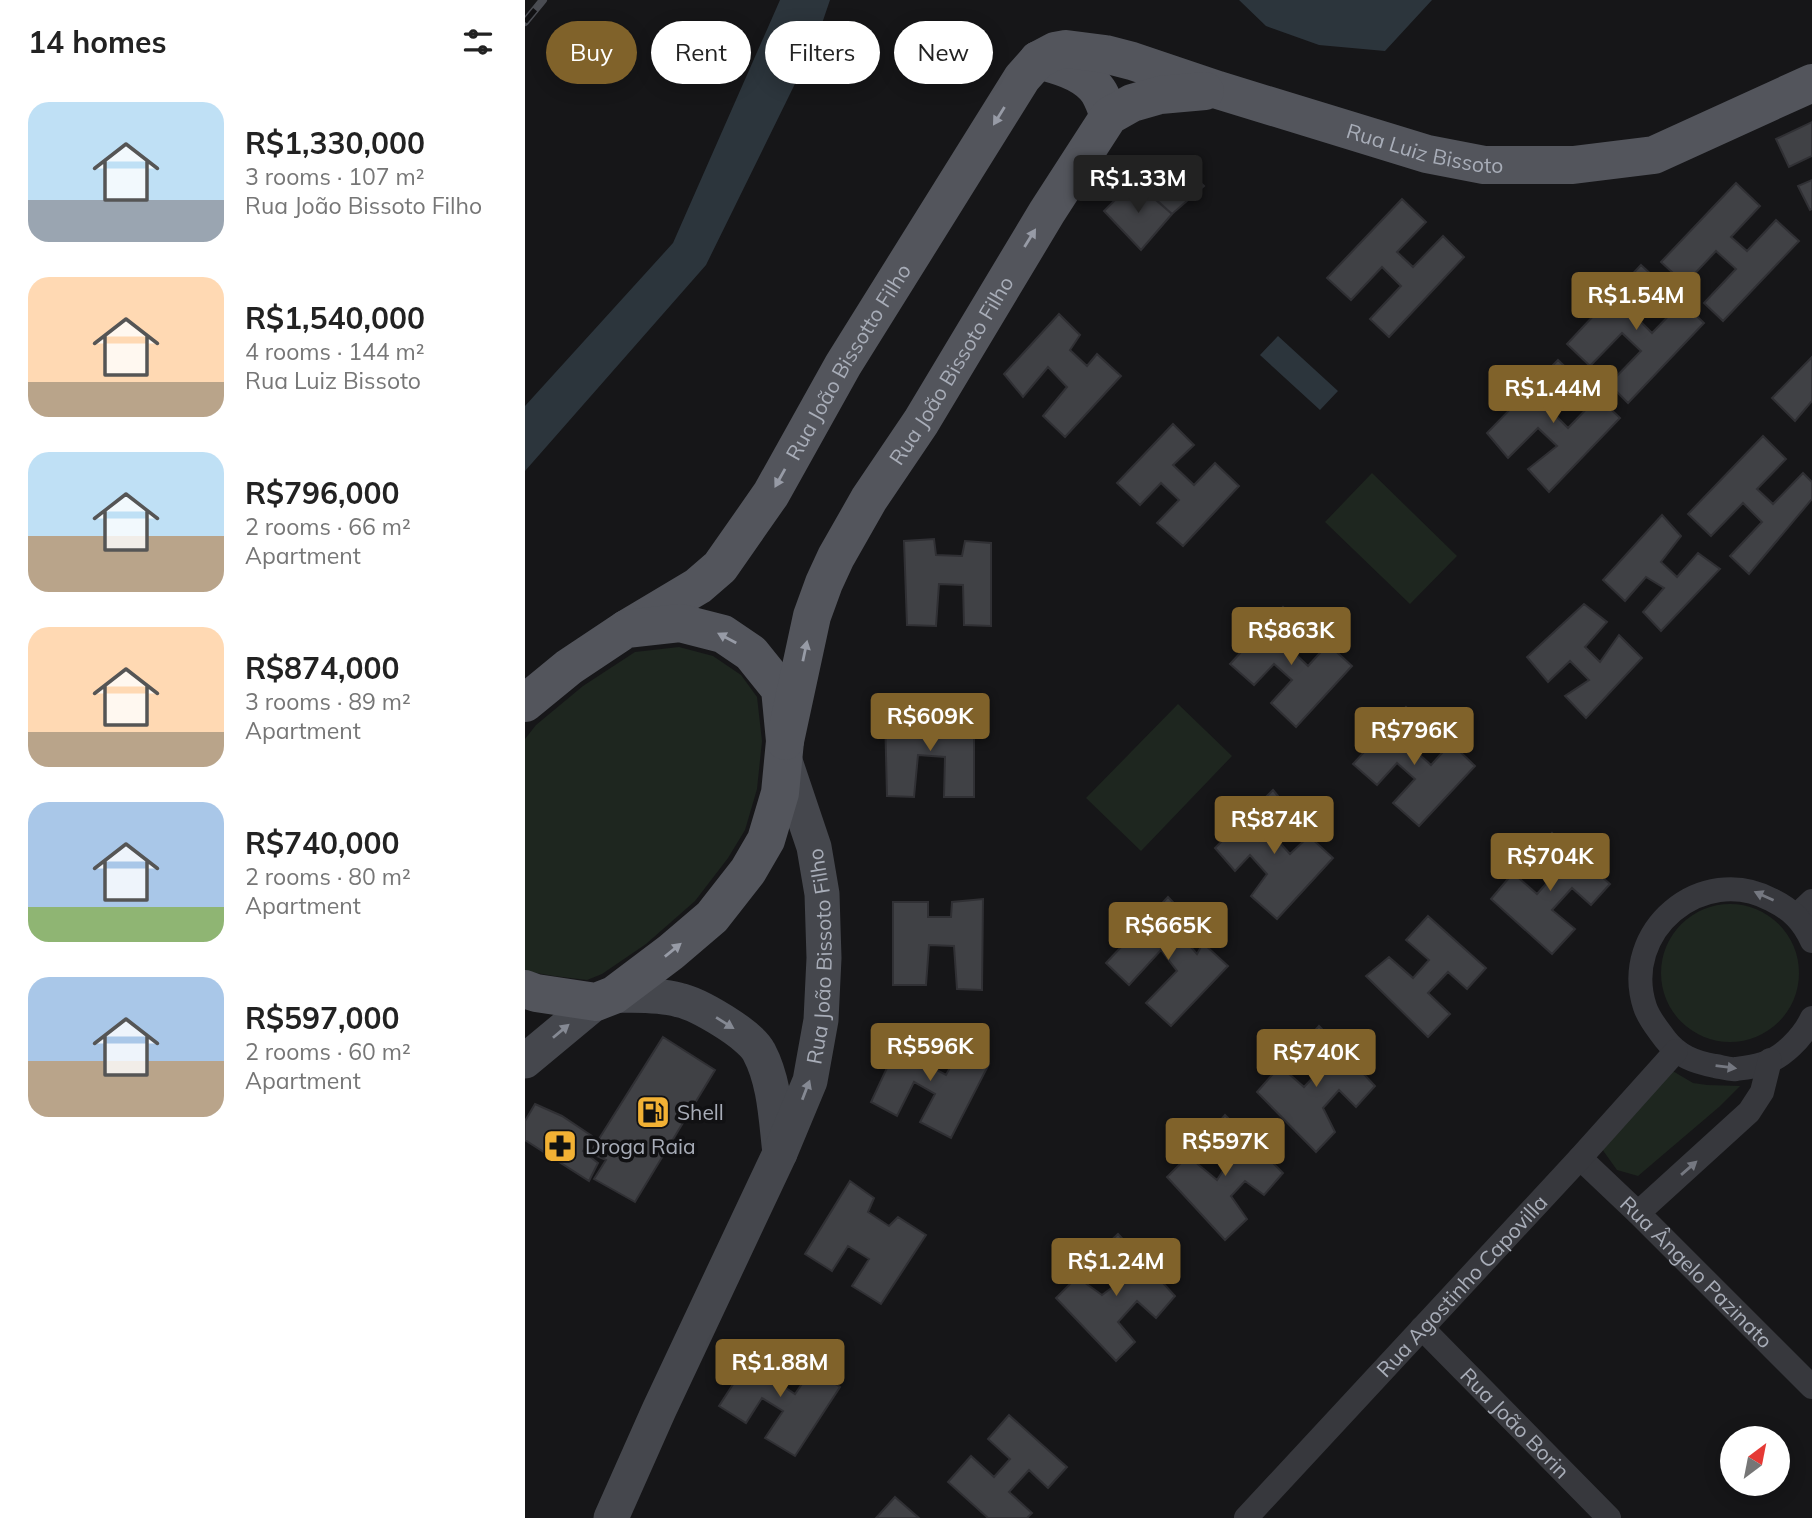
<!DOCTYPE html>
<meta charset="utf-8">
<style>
body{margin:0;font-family:Mulish,sans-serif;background:#f2f2f2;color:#222;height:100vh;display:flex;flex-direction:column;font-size:26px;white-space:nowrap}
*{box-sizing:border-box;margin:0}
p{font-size:23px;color:#767676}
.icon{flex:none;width:38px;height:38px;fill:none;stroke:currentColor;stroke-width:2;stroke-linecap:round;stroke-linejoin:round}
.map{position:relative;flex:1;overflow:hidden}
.side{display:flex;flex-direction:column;background:#fff;width:525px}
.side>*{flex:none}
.guide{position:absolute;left:21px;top:21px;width:665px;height:63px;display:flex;gap:14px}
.needle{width:46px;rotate:32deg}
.controls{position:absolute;left:1195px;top:1426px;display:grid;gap:14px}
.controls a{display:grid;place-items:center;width:70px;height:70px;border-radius:50%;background:#fff;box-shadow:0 4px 18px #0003;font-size:35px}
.price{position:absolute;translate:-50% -60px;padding:0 16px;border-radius:7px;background:#80622a;color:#fff;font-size:23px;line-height:46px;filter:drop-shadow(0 2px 4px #0008)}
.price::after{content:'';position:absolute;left:50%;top:42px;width:21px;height:16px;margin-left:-10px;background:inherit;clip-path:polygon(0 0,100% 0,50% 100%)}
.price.current{background:#222;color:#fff}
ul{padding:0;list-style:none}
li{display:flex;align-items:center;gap:21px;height:175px;padding:0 28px}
li span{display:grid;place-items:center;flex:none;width:196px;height:140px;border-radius:21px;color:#555}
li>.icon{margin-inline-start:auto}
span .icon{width:84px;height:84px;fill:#fffc;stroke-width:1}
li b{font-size:30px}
h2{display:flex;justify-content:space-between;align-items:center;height:84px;padding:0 28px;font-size:30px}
.pill{padding:0 24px;border-radius:32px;background:#fff;box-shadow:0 4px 18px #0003;font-size:24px;line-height:63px}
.pill.current{background:#80622a;color:#fff}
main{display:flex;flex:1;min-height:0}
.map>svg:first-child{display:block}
</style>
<main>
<section class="side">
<h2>14 homes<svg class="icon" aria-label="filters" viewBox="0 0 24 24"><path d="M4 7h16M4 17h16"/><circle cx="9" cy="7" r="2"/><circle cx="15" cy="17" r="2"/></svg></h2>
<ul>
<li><span style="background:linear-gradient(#bfe0f5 70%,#9aa5b1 0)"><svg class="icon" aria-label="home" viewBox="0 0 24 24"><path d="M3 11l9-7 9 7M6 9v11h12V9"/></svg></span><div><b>R$1,330,000</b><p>3 rooms · 107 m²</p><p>Rua João Bissoto Filho</p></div></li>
<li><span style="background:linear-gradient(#ffd9b3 75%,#b9a48a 0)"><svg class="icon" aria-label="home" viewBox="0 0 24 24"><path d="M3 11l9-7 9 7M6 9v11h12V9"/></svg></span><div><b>R$1,540,000</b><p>4 rooms · 144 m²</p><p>Rua Luiz Bissoto</p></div></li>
<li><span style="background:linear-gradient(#bfe0f5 60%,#b9a48a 0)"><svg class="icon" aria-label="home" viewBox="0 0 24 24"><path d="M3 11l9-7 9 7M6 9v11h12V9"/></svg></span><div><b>R$796,000</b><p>2 rooms · 66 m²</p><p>Apartment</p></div></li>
<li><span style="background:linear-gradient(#ffd9b3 75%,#b9a48a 0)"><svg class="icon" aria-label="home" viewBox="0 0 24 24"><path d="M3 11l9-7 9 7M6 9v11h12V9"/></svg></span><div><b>R$874,000</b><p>3 rooms · 89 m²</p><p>Apartment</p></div></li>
<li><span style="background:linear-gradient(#a9c7e8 75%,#8fb573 0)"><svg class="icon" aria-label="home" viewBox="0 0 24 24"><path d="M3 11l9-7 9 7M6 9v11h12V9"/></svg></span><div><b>R$740,000</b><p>2 rooms · 80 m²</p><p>Apartment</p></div></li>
<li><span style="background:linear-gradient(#a9c7e8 60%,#b9a48a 0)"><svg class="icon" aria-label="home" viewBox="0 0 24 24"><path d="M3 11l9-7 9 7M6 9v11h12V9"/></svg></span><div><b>R$597,000</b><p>2 rooms · 60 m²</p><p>Apartment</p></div></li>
</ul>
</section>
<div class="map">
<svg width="1287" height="1518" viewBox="0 0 1287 1518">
<rect width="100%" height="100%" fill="#161618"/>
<!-- green -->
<path fill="#1e261f" d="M 847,473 L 932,556 L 885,604 L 800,522 Z
M 154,647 L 188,656 L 216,675 L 232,697 L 237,741 L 232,789 L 220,830 L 203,858 L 170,901 L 121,944 L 77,974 L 62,980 L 29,976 L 0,971 L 0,739 L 11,725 L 58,686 L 110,652 Z
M 653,704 L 707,756 L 616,851 L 561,798 Z
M1136 973a69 69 0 1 1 138 0a69 69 0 1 1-138 0Z
M 1146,1070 L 1168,1083 L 1182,1085 L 1215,1086 L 1194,1107 L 1113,1176 L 1092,1170 L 1077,1149 Z"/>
<!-- water -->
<path fill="#2c353c" d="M 255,0 L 305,0 L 291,41 L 181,265 L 0,471 L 0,406 L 148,243 Z
M 714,0 L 907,0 L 860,51 L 794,45 L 741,26 Z
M 753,336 L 813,391 L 795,410 L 735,355 Z"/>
<!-- building -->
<path fill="#404145" stroke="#303034" stroke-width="2" d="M 1287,122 L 1287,156 L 1264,167 L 1251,139 Z
M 658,166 L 679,186 L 647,214 L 627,196 Z
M 1287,180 L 1287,209 L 1285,210 L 1273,186 Z
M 609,181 L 647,214 L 616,250 L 579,211 Z
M 1211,183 L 1235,206 L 1206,237 L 1222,251 L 1251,220 L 1274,241 L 1198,321 L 1179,303 L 1211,269 L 1191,251 L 1160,284 L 1136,262 Z
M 877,199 L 901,222 L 872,252 L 888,267 L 918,236 L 939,257 L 864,337 L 845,319 L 876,286 L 857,267 L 826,300 L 802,278 Z
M 1116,265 L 1141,288 L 1112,318 L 1127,333 L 1157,302 L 1179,323 L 1103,403 L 1084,384 L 1116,351 L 1097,333 L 1065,366 L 1042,344 Z
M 534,314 L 555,335 L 545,350 L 562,366 L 572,354 L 596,376 L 540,437 L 518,416 L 542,387 L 523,367 L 498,397 L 479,374 Z
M 1287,357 L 1287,401 L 1270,421 L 1247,398 Z
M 1033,360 L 1057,383 L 1028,413 L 1043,428 L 1073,397 L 1095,418 L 1024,492 L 1003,469 L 1032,446 L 1013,428 L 983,458 L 962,433 Z
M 648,424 L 669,445 L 648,465 L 669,485 L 690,463 L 714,486 L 658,546 L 632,523 L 654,500 L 636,483 L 615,505 L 592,483 Z
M 1238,436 L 1261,459 L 1232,489 L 1248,504 L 1278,473 L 1287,482 L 1287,499 L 1224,574 L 1205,556 L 1237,522 L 1218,503 L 1186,536 L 1163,514 Z
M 1137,515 L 1156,536 L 1136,562 L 1152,577 L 1173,553 L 1195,569 L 1136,631 L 1118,612 L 1139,588 L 1121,577 L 1100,601 L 1078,580 Z
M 409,539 L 411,555 L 437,556 L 440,541 L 466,543 L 466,626 L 439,625 L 438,585 L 414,584 L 411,626 L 382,625 L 379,541 Z
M 1059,604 L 1082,622 L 1060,647 L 1075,662 L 1094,635 L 1117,658 L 1061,718 L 1040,696 L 1064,680 L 1045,661 L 1023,682 L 1002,657 Z
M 758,607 L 779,627 L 761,645 L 783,666 L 803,644 L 827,666 L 771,727 L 746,703 L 767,680 L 749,664 L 729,685 L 705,664 Z
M 881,707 L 901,726 L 884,745 L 906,765 L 926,743 L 950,766 L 894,826 L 868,803 L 890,779 L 872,763 L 852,785 L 828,764 Z
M 449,713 L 449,797 L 419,797 L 420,757 L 393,755 L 389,797 L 362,796 L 360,714 L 390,715 L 394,727 L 415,729 L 416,714 Z
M 748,790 L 767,813 L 746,833 L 765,854 L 784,836 L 808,858 L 752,919 L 726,896 L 742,874 L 725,855 L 710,871 L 690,848 Z
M 1027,833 L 1085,884 L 1066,905 L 1047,888 L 1027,910 L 1050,929 L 1027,954 L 966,899 L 988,873 L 1012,894 L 1028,876 L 1006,856 Z
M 643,897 L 662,917 L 651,930 L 672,954 L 678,943 L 703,966 L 646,1026 L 621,1003 L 652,971 L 636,950 L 604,985 L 581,963 Z
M 458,899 L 457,990 L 432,989 L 429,946 L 404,945 L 401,985 L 368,985 L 368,902 L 403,902 L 403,917 L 426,917 L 427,902 Z
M 903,916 L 961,968 L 942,989 L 923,972 L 903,993 L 925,1014 L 903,1037 L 841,976 L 864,957 L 888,978 L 904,960 L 881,940 Z
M 382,1025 L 407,1038 L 395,1061 L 421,1075 L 435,1049 L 464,1064 L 426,1138 L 395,1122 L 410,1094 L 389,1082 L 372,1116 L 346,1102 Z
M 794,1026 L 850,1086 L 831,1107 L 814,1090 L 798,1108 L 810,1132 L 791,1152 L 732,1092 L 755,1066 L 779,1087 L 795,1070 L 772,1050 Z
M 138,1037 L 190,1070 L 110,1202 L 69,1179 L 81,1160 L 65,1153 Z
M 10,1104 L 37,1116 L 67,1136 L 58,1151 L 73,1163 L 64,1181 L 0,1140 L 0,1121 Z
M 700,1115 L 758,1173 L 739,1195 L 720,1181 L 706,1196 L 722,1219 L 700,1240 L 642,1177 L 663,1156 L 692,1180 L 701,1166 L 682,1136 Z
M 325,1181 L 349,1198 L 343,1212 L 364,1226 L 373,1217 L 401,1235 L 356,1304 L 327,1286 L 344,1259 L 323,1246 L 307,1271 L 280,1254 Z
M 593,1234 L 650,1296 L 631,1318 L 612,1301 L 593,1322 L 610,1342 L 591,1361 L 531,1298 L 552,1277 L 577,1295 L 593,1283 L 574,1252 Z
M 236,1341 L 260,1356 L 246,1378 L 270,1394 L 287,1369 L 315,1387 L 270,1456 L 240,1438 L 258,1411 L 237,1398 L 221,1423 L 194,1406 Z
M 484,1415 L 542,1467 L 523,1488 L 504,1470 L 484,1492 L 507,1513 L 502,1518 L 463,1518 L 423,1482 L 446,1456 L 469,1477 L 485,1459 L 463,1439 Z
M 370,1497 L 394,1518 L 351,1518 Z"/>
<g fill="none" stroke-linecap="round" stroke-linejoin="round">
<!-- street -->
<g stroke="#37383d" stroke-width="24">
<path d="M 1271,916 L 1287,901"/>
<path d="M 1287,941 C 1278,921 1267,910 1247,900 C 1177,862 1095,931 1120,1007 C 1124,1019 1132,1028 1140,1039 C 1153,1056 1169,1062 1190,1066 C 1197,1067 1204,1070 1211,1069 C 1219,1068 1229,1067 1237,1064 C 1258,1058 1278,1037 1287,1018"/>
<path id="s1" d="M 1055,1158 L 1113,1213 L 1287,1387"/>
<path d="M 1113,1213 L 1224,1112 L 1237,1092 L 1245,1060"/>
<path id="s2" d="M 897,1328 L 1084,1518"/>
<path id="s3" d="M 721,1518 L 1055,1158 L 1151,1051"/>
</g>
<!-- secondary -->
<g stroke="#45474d" stroke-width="35">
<path d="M 89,995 C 110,996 133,994 154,1000 C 173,1004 225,1034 234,1052 C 250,1082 251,1120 255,1153"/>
<path d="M 0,1061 L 71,1002"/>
<path id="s4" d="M 86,1518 L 134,1410 L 255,1153 L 285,1081 L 296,1020 L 299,958 L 297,894 L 289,847 L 259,758"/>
</g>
<!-- primary -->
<g stroke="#53555c" stroke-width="38">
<path d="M 513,60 C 532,65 555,71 569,86 C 577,94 580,106 584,116"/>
<path id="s5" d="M 101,629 L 173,586 L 195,567 L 246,494 L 318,365 L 497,78 L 513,60 L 530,51 L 541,49 L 580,54 L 607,61 L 693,90 L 902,154 L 959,165 L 1048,165 L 1129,155 L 1287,83"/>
<path d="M 0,703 L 44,667 L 101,629 L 155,623 L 198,634 L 226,653 L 255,689 L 260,741 L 255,793 L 241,840 L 223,871 L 187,917 L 146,952 L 89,995 L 71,1002 L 11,993 L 0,989"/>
<path id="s6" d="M 260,741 L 287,616 L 299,583 L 311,557 L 344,499 L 396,422 L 522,212 L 584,116 L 607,103 L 635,95 L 680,91"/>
</g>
<!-- rail casing -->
<g stroke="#4a4c52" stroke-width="8">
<path id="rail" d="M 0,22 L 18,0"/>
</g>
<!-- rail -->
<use href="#rail" stroke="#111113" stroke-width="5" stroke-dasharray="16" stroke-linecap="butt"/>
</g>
<!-- one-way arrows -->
<defs><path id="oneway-solid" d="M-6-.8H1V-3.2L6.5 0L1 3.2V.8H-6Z" transform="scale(1.75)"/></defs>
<g fill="#979ba6">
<use href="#oneway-solid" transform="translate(474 116) rotate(122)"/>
<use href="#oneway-solid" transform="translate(505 238) rotate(-58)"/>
<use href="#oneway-solid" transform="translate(255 478) rotate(119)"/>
<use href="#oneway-solid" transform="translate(202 638) rotate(-152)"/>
<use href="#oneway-solid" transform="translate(280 651) rotate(-78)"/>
<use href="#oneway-solid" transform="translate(148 950) rotate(-39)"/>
</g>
<g fill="#757881">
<use href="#oneway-solid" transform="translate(1239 896) rotate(-156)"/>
<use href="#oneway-solid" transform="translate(1201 1067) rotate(7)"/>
<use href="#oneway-solid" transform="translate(1164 1168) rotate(-41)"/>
</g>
<g fill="#858993">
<use href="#oneway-solid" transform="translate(200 1023) rotate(32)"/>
<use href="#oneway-solid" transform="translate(36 1031) rotate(-40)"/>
<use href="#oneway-solid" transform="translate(281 1090) rotate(-69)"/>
</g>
<!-- icons -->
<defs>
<g id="fuel-square" transform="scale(1.75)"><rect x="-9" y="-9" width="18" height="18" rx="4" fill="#f2b134" stroke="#111113"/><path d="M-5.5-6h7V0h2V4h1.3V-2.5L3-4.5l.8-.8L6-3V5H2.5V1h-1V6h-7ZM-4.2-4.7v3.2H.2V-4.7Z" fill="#111"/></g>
<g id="pharmacy-square" transform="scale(1.75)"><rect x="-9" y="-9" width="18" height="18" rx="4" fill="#f2b134" stroke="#111113"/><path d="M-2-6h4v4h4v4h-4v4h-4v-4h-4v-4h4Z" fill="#111"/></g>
</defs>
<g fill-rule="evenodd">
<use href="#fuel-square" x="128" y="1112"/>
<use href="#pharmacy-square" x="35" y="1146"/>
</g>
<g text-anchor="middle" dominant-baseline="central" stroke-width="7" stroke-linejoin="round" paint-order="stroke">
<!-- street labels -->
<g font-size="21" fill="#a8adb8" stroke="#111113">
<text stroke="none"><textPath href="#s5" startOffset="1116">Rua Luiz Bissoto</textPath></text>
<text stroke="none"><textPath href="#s5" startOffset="355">Rua João Bissotto Filho</textPath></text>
<text stroke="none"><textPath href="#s6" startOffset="411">Rua João Bissoto Filho</textPath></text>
<text stroke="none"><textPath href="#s4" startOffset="606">Rua João Bissoto Filho</textPath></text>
<text stroke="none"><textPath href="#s1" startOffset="163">Rua Ângelo Pazinato</textPath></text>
<text stroke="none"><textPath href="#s3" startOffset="317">Rua Agostinho Capovilla</textPath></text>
<text stroke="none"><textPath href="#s2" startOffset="133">Rua João Borin</textPath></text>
</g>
<!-- poi labels -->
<g font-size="21" fill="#a8adb8" stroke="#111113" text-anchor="start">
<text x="152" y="1112">Shell</text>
<text x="60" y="1146">Droga Raia</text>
</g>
</g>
</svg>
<div class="controls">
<a><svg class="needle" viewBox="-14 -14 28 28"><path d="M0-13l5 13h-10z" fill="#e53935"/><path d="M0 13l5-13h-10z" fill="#767676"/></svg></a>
</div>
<b class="price current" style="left:613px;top:215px">R$1.33M</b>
<b class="price" style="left:1111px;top:332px">R$1.54M</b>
<b class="price" style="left:1028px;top:425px">R$1.44M</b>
<b class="price" style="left:766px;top:667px">R$863K</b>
<b class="price" style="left:405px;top:753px">R$609K</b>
<b class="price" style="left:889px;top:767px">R$796K</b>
<b class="price" style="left:749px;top:856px">R$874K</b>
<b class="price" style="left:1025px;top:893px">R$704K</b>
<b class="price" style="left:643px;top:962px">R$665K</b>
<b class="price" style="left:405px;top:1083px">R$596K</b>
<b class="price" style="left:791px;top:1089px">R$740K</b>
<b class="price" style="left:700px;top:1178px">R$597K</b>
<b class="price" style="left:591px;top:1298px">R$1.24M</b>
<b class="price" style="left:255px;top:1399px">R$1.88M</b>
<div class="guide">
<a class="pill current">Buy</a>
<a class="pill">Rent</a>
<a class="pill">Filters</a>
<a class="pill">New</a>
</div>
</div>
</main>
